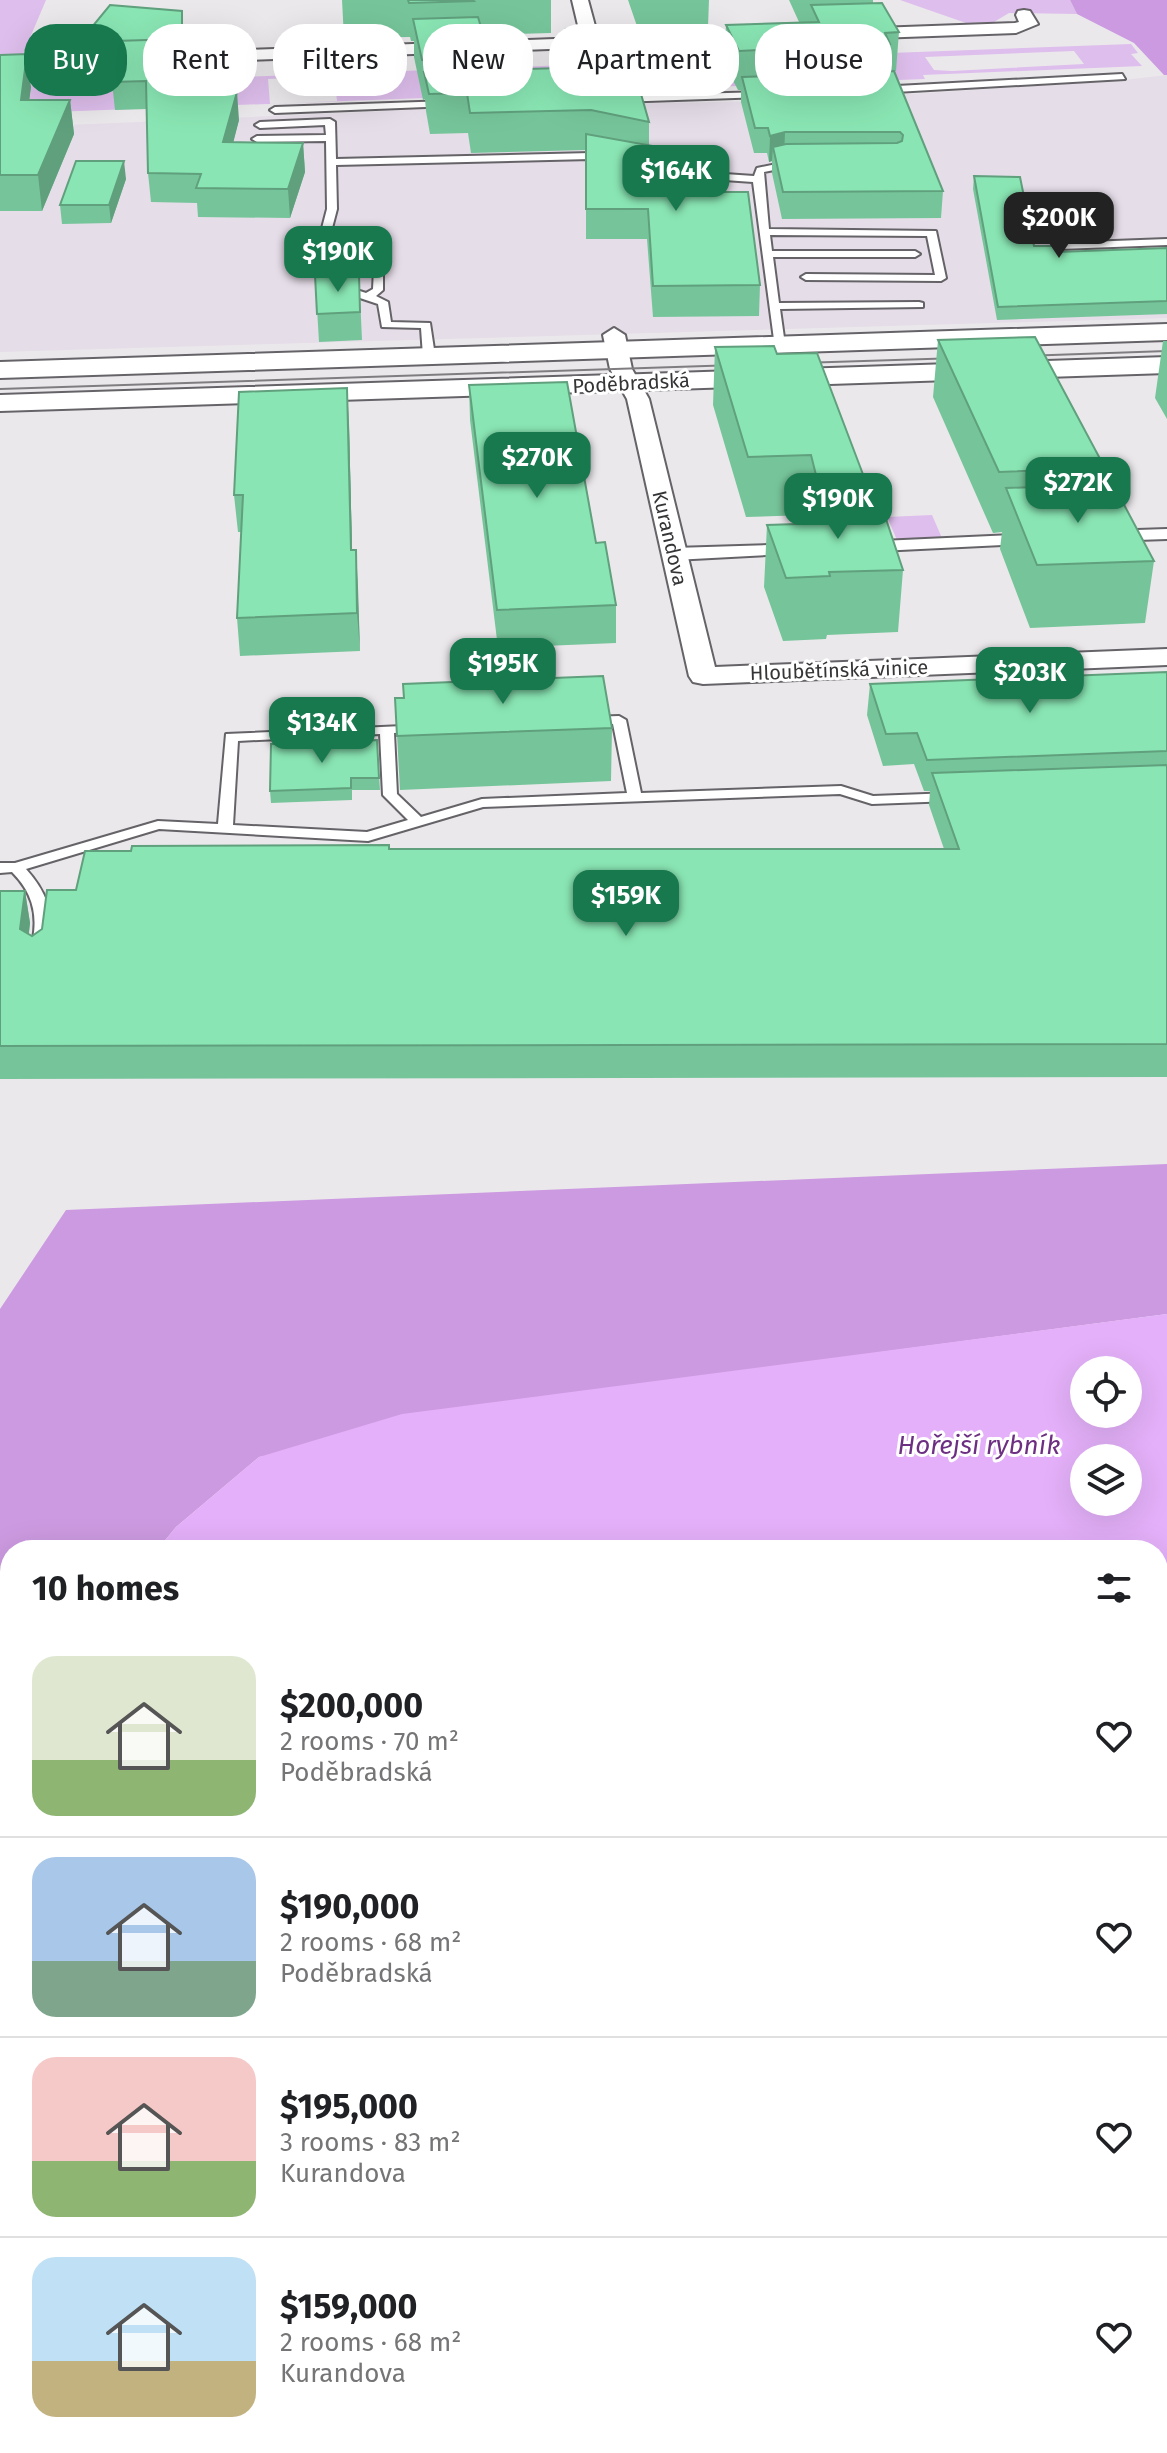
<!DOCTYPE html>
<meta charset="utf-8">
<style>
body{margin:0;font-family:"Fira Sans",sans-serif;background:#f6f6f6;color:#202124;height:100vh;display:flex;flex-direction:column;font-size:30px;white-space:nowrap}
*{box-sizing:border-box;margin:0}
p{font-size:26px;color:#757577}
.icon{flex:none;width:44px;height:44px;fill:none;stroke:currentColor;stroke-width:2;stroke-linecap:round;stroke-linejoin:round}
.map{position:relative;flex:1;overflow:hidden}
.drawer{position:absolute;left:0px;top:1540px;width:1168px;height:914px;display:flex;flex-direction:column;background:#fff;border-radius:32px 32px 0 0;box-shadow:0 8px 32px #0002}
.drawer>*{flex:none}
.banner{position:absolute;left:24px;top:24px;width:1120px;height:72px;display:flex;gap:16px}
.buttons{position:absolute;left:1070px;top:1356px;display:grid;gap:16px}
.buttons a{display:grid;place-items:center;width:72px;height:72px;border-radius:50%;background:#fff;box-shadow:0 8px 32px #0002;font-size:40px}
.price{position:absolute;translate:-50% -68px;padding:0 18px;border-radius:16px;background:#18784e;color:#fff;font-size:26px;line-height:52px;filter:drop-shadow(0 2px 4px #0008)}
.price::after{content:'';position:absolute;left:50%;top:48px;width:24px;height:18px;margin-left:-12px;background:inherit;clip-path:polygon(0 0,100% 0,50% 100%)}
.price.selected{background:#222;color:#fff}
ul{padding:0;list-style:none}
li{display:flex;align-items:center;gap:24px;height:200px;padding:0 32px}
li+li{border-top:2px solid #e0e0e0}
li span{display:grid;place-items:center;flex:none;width:224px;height:160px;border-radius:24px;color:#555}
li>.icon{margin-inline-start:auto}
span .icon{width:96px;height:96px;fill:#fffc;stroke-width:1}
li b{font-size:34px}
h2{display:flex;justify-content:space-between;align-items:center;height:96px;padding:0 32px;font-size:34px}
.pill{padding:0 28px;border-radius:32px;background:#fff;box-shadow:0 8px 32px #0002;font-size:28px;line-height:72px}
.pill.selected{background:#18784e;color:#fff}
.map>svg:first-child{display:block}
</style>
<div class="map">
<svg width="1167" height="2453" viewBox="0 0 1167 2453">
<rect width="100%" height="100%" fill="#ebe8ec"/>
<!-- built -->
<path fill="#e5dde8" d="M 1167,75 L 1167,318 L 0,352 L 0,128 L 476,107 L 816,100 L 1114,81 Z
M 0,2231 L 10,2237 L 10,2444 L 345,2444 L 359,2453 L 0,2453 Z"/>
<!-- green -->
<path fill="#debeec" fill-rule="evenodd" d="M 0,0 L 46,0 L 21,59 L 0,60 Z
M 900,0 L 1070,0 L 1077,14 L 1009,13 L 994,22 L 966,23 Z
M 1131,44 L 1138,53 L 1131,54 L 1142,66 L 923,75 L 925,79 L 0,114 L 28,113 L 31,88 L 0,86 ZM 1074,51 L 1084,64 L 952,71 L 934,70 L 925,57 ZM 631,65 L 641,90 L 575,92 L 618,66 ZM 334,76 L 337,101 L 270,104 L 268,79 Z
M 932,515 L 942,538 L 897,540 L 887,517 Z
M 1158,2239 L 1167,2241 L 1167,2336 L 1158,2339 Z
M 649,2444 L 1124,2444 L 1125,2453 L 665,2453 Z"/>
<!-- forest -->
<path fill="#cc9ae0" d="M 1070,0 L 1167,0 L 1167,75 L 1164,75 L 1134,43 L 1077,14 Z
M 1167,1164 L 1167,1314 L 881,1352 L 259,1457 L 176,1527 L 157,1550 L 10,1550 L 10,1877 L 0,1874 L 0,1309 L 66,1210 Z
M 1167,2336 L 1167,2453 L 1125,2453 L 1124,2444 L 1158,2444 L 1158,2339 Z
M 345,2444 L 649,2444 L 665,2453 L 359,2453 Z"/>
<!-- water -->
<path fill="#e4b0f9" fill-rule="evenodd" d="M 1167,1314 L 1167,1992 L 1158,1991 L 1158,1550 L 157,1550 L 176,1527 L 259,1457 L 402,1414 ZM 1084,1370 L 1128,1370 L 1128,1414 L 1084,1414 ZM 1084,1458 L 1128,1458 L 1128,1502 L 1084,1502 Z"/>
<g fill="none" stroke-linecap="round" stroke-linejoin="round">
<!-- river -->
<path fill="#e4b0f9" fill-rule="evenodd" d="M 10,1983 L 10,2079 L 0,2083 L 0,1987 Z
M 1158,2085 L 1167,2087 L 1167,2187 L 1158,2185 Z"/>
<!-- service casing -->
<g stroke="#656367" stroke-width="4">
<path id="service" d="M 225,53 L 229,56 L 232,109 L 227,112 L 222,109 L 221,56 Z
M 1122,74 L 1125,79 L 878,93 L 873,90 L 878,87 Z
M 764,92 L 767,97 L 618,102 L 613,99 L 618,96 Z
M 448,101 L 451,106 L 275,113 L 270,110 L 275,107 Z
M 330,119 L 335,122 L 336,159 L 591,153 L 614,160 L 609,163 L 591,159 L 336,165 L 337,209 L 331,232 L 331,264 L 383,264 L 383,290 L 376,296 L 388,302 L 391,322 L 430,323 L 435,356 L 429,359 L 423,356 L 421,328 L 382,327 L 378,304 L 339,291 L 320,278 L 321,232 L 327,209 L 326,141 L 257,142 L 252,139 L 257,136 L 326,135 L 325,125 L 260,128 L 255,125 L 260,122 ZM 374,269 L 373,289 L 366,293 L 347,287 L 330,277 L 330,270 Z
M 796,160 L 799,161 L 799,165 L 764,172 L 769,229 L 936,231 L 946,278 L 941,281 L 806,280 L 801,277 L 806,274 L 935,275 L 927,236 L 770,235 L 772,251 L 915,251 L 920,254 L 915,257 L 773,257 L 779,303 L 919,302 L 923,303 L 923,307 L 780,309 L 785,345 L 775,347 L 753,182 L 681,177 L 676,174 L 681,171 L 754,176 L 757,168 Z
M 1167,239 L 1167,245 L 1060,249 L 1055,246 L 1060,243 Z
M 619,716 L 626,720 L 641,793 L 841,786 L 873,796 L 952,793 L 959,797 L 952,801 L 872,804 L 840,794 L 483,807 L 368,841 L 159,829 L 26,869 C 45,890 54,911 49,939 L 41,944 L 33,939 C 38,912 31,891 12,872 L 0,873 L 0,863 L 15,863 L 158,821 L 218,824 L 226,734 L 425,725 L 425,731 L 394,733 L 397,794 L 421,817 L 482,799 L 627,793 L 613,724 L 589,725 L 582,721 L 589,717 ZM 380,734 L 383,795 L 408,820 L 367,832 L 233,825 L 238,741 Z"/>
</g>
<!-- pedestrian casing -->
<g stroke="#656367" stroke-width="4">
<path id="pedestrian" d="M 1167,529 L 1167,539 L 1107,541 L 1098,536 L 1107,531 Z
M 1036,534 L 1045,539 L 1042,543 L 859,552 L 850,547 L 859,542 Z
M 800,544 L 806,545 L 809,549 L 806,553 L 674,560 L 665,554 L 674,548 Z"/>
</g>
<!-- minor casing -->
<g stroke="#656367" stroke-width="4">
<path id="minor" d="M 572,0 L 588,0 L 598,37 L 774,31 L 783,36 L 774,41 L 0,69 L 0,59 L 581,38 Z
M 1024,10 L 1030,11 L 1038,24 L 1016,33 L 849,39 L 840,34 L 849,29 L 1015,23 L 1019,22 L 1016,15 L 1018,11 Z
M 614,328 L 625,335 L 632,369 L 649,399 L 715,667 L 1167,649 L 1167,665 L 703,684 L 693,682 L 689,676 L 627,399 L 610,369 L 603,335 Z"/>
</g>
<!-- primary casing -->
<g stroke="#656367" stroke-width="4">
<path id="primary" d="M 1167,324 L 1167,340 L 0,378 L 0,362 Z
M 1167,357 L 1167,373 L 0,411 L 0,395 Z"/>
</g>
<!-- service -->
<use href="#service" fill="#fff" fill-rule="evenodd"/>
<!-- pedestrian -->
<use href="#pedestrian" fill="#fff" fill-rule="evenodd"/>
<!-- minor -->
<use href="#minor" fill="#fff" fill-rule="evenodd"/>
<!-- primary -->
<use href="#primary" fill="#fff" fill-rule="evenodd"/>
<!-- tram -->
<path stroke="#7f7d80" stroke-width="2" d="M 1023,356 L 1167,351
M 800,363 L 959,358
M 0,389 L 736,365"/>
<!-- rail casing -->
<g stroke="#7f7d80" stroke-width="11">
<path id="rail" d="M 0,2296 L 10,2303
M 0,2370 L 10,2376
M 0,2415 L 10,2422
M 45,2444 L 59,2453
M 117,2444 L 131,2453
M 234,2444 L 248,2453"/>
</g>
<!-- rail -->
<use href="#rail" stroke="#fff" stroke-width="8" stroke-dasharray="25" stroke-linecap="butt"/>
</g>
<!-- wall -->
<path fill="#76c59a" d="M 342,0 L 551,0 L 551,33 L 483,35 L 490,58 L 490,70 L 566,68 L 566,29 L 630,54 L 630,66 L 649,122 L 649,145 L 654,151 L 706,192 L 760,285 L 759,316 L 653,317 L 647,239 L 586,239 L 586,150 L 471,153 L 468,133 L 430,134 L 426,111 L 425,99 L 423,100 L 414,57 L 414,41 L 411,41 L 410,37 L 344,38 Z
M 628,0 L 709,0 L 708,27 L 638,29 Z
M 789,0 L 873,0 L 873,3 L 899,32 L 896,71 L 894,71 L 943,191 L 941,218 L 782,219 L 772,173 L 772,161 L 769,162 L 767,153 L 754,153 L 741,102 L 741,90 L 738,90 L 724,63 L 726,25 L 799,22 Z
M 183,20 L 183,49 L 182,49 L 183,94 L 239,120 L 233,142 L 303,143 L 305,172 L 290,218 L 198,217 L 197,203 L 151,202 L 148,173 L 147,109 L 115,110 L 112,82 L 113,52 L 79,53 L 78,44 Z
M 0,55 L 31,87 L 29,100 L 70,100 L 74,134 L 42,211 L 0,211 Z
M 974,176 L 1034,246 L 1058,252 L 1167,248 L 1167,314 L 997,320 L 973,189 Z
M 126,179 L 111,223 L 62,224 L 60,205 Z
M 359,274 L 362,340 L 319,342 L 315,275 Z
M 938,340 L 1105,468 L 1103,484 L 1154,561 L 1145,623 L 1030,628 L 1000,549 L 1002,532 L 993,533 L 933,397 Z
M 1163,341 L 1167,341 L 1167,419 L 1155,398 Z
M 715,347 L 777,354 L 864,477 L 862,494 L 877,514 L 903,570 L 898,632 L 827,635 L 826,639 L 783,641 L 764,587 L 767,525 L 810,523 L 808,515 L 746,517 L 713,405 Z
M 469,385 L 596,543 L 616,605 L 616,643 L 498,648 L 470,420 Z
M 349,424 L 352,550 L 356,550 L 360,651 L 240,656 L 237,618 L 241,532 L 238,532 L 234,495 Z
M 1167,672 L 1167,1077 L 0,1079 L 0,891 L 25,891 L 30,923 L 29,934 L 32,936 L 42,929 L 76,890 L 389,849 L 944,849 L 929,805 L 930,791 L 924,791 L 914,764 L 883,766 L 867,715 L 870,684 Z
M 395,698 L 612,728 L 611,781 L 400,790 Z
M 377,740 L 380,790 L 352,790 L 352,800 L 271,803 L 270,791 Z"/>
<!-- shaded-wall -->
<path fill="#60a07d" d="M 181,39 L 183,66 L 183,122 L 181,94 Z
M 27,54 L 31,87 L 25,135 L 21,100 Z
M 237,92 L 239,120 L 226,171 L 223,142 Z
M 70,100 L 74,134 L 42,211 L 38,175 Z
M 785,132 L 784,158 L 773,147 L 772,161 L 769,162 L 770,136 Z
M 303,143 L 305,172 L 290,218 L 288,189 Z
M 124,161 L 126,179 L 111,223 L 109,205 Z
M 347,388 L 349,424 L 353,588 L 351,550 Z
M 356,550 L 358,587 L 360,651 L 357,613 Z
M 25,891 L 30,923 L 25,962 L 20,929 Z"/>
<!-- building -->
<path fill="#89e5b3" stroke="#60a07d" stroke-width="2" d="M 408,0 L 473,0 L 474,1 L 409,3 Z
M 882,3 L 899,32 L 885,33 L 890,44 L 739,51 L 726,25 L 819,22 L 811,5 Z
M 110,5 L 182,11 L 182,41 L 181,41 L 181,39 L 114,41 L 114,43 L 78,44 Z
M 478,17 L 490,58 L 422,60 L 413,19 Z
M 622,27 L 630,54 L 575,55 L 566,29 Z
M 181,39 L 181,94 L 237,92 L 223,142 L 303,143 L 288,189 L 196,188 L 201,174 L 148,173 L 146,81 L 112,82 L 114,41 Z
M 27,54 L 21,100 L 70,100 L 38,175 L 0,175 L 0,55 Z
M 633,66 L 649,122 L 591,110 L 470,113 L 467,93 L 429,94 L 424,72 Z
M 894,71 L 943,191 L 783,192 L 773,147 L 786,144 L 897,143 L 902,141 L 903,135 L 900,132 L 785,132 L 770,136 L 768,128 L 755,128 L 742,77 Z
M 586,134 L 653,146 L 654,151 L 702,152 L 706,192 L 748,192 L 760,285 L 653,286 L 648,209 L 586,209 Z
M 76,161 L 124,161 L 109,205 L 60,205 Z
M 974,176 L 1020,177 L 1034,246 L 1055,246 L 1058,252 L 1167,248 L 1167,301 L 998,307 Z
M 359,274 L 360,312 L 317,314 L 315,275 Z
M 1035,337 L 1105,468 L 999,472 L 938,340 Z
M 774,346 L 777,354 L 817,353 L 864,477 L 817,479 L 811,455 L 748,457 L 715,347 Z
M 567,382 L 596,543 L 605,542 L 616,605 L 497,610 L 469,385 Z
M 347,388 L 351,550 L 356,550 L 357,613 L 237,618 L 243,495 L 234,495 L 239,392 Z
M 1113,484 L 1154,561 L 1037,565 L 1006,488 Z
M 870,494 L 877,514 L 884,513 L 903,570 L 829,572 L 830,576 L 786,578 L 767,525 L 828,523 L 822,496 Z
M 1167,672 L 1167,751 L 927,760 L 917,733 L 886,734 L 870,684 Z
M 603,676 L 612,728 L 397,736 L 395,698 L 404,698 L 403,684 Z
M 377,740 L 379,778 L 351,778 L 351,788 L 270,791 L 271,744 Z
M 1167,765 L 1167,1044 L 0,1046 L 0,891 L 25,891 L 20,929 L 32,936 L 42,929 L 47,890 L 76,890 L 85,851 L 131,851 L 132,846 L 389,845 L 389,849 L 959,849 L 932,773 Z"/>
<g text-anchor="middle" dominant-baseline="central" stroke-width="6" stroke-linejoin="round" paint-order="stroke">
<!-- far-street labels -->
<g font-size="20" fill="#353436" stroke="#fff">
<text transform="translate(631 383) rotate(-3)">Poděbradská</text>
<text transform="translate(670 538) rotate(77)">Kurandova</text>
<text transform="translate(839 670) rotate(-2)">Hloubětínská vinice</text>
</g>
<!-- water labels -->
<g font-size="26" font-style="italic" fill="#6c2f82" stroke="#fff">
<text x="979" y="1445">Hořejší rybník</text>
</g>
</g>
</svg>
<div class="buttons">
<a><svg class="icon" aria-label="locate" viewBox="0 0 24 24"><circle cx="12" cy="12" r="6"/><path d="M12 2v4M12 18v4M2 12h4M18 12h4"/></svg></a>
<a><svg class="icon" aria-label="layers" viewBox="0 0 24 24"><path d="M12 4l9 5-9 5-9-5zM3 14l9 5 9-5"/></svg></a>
</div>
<b class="price" style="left:676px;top:213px">$164K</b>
<b class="price selected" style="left:1059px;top:260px">$200K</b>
<b class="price" style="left:338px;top:294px">$190K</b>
<b class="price" style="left:537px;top:500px">$270K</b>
<b class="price" style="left:1078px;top:525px">$272K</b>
<b class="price" style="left:838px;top:541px">$190K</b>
<b class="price" style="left:503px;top:706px">$195K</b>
<b class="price" style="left:1030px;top:715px">$203K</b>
<b class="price" style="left:322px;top:765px">$134K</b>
<b class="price" style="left:626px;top:938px">$159K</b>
<div class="banner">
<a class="pill selected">Buy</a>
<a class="pill">Rent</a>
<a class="pill">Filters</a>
<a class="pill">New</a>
<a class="pill">Apartment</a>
<a class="pill">House</a>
</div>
<section class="drawer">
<h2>10 homes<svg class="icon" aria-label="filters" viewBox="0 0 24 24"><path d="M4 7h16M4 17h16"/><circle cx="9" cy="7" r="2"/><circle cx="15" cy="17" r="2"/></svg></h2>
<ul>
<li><span style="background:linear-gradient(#dfe7d0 65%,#8fb573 0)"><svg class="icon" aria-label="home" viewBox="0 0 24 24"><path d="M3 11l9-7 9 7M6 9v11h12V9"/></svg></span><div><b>$200,000</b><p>2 rooms · 70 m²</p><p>Poděbradská</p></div><svg class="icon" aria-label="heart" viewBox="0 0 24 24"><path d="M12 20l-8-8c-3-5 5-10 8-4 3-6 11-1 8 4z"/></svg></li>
<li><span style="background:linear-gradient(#a9c7e8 65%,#7fa58c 0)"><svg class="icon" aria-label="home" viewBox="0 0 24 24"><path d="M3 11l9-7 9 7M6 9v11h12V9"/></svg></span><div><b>$190,000</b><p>2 rooms · 68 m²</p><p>Poděbradská</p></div><svg class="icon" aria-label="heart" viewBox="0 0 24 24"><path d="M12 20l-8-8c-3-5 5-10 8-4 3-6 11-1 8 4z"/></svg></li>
<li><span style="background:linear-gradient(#f6c9c9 65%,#8fb573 0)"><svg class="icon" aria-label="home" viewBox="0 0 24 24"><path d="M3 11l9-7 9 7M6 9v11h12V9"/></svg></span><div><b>$195,000</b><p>3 rooms · 83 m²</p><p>Kurandova</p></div><svg class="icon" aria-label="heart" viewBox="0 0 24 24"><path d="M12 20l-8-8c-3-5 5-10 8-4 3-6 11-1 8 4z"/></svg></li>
<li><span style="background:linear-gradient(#bfe0f5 65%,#c2b280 0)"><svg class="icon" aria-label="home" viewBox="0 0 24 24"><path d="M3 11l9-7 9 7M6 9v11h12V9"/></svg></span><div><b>$159,000</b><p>2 rooms · 68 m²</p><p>Kurandova</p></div><svg class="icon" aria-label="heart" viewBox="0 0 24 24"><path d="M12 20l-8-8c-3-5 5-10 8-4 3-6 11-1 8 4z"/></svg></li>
</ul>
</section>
</div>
